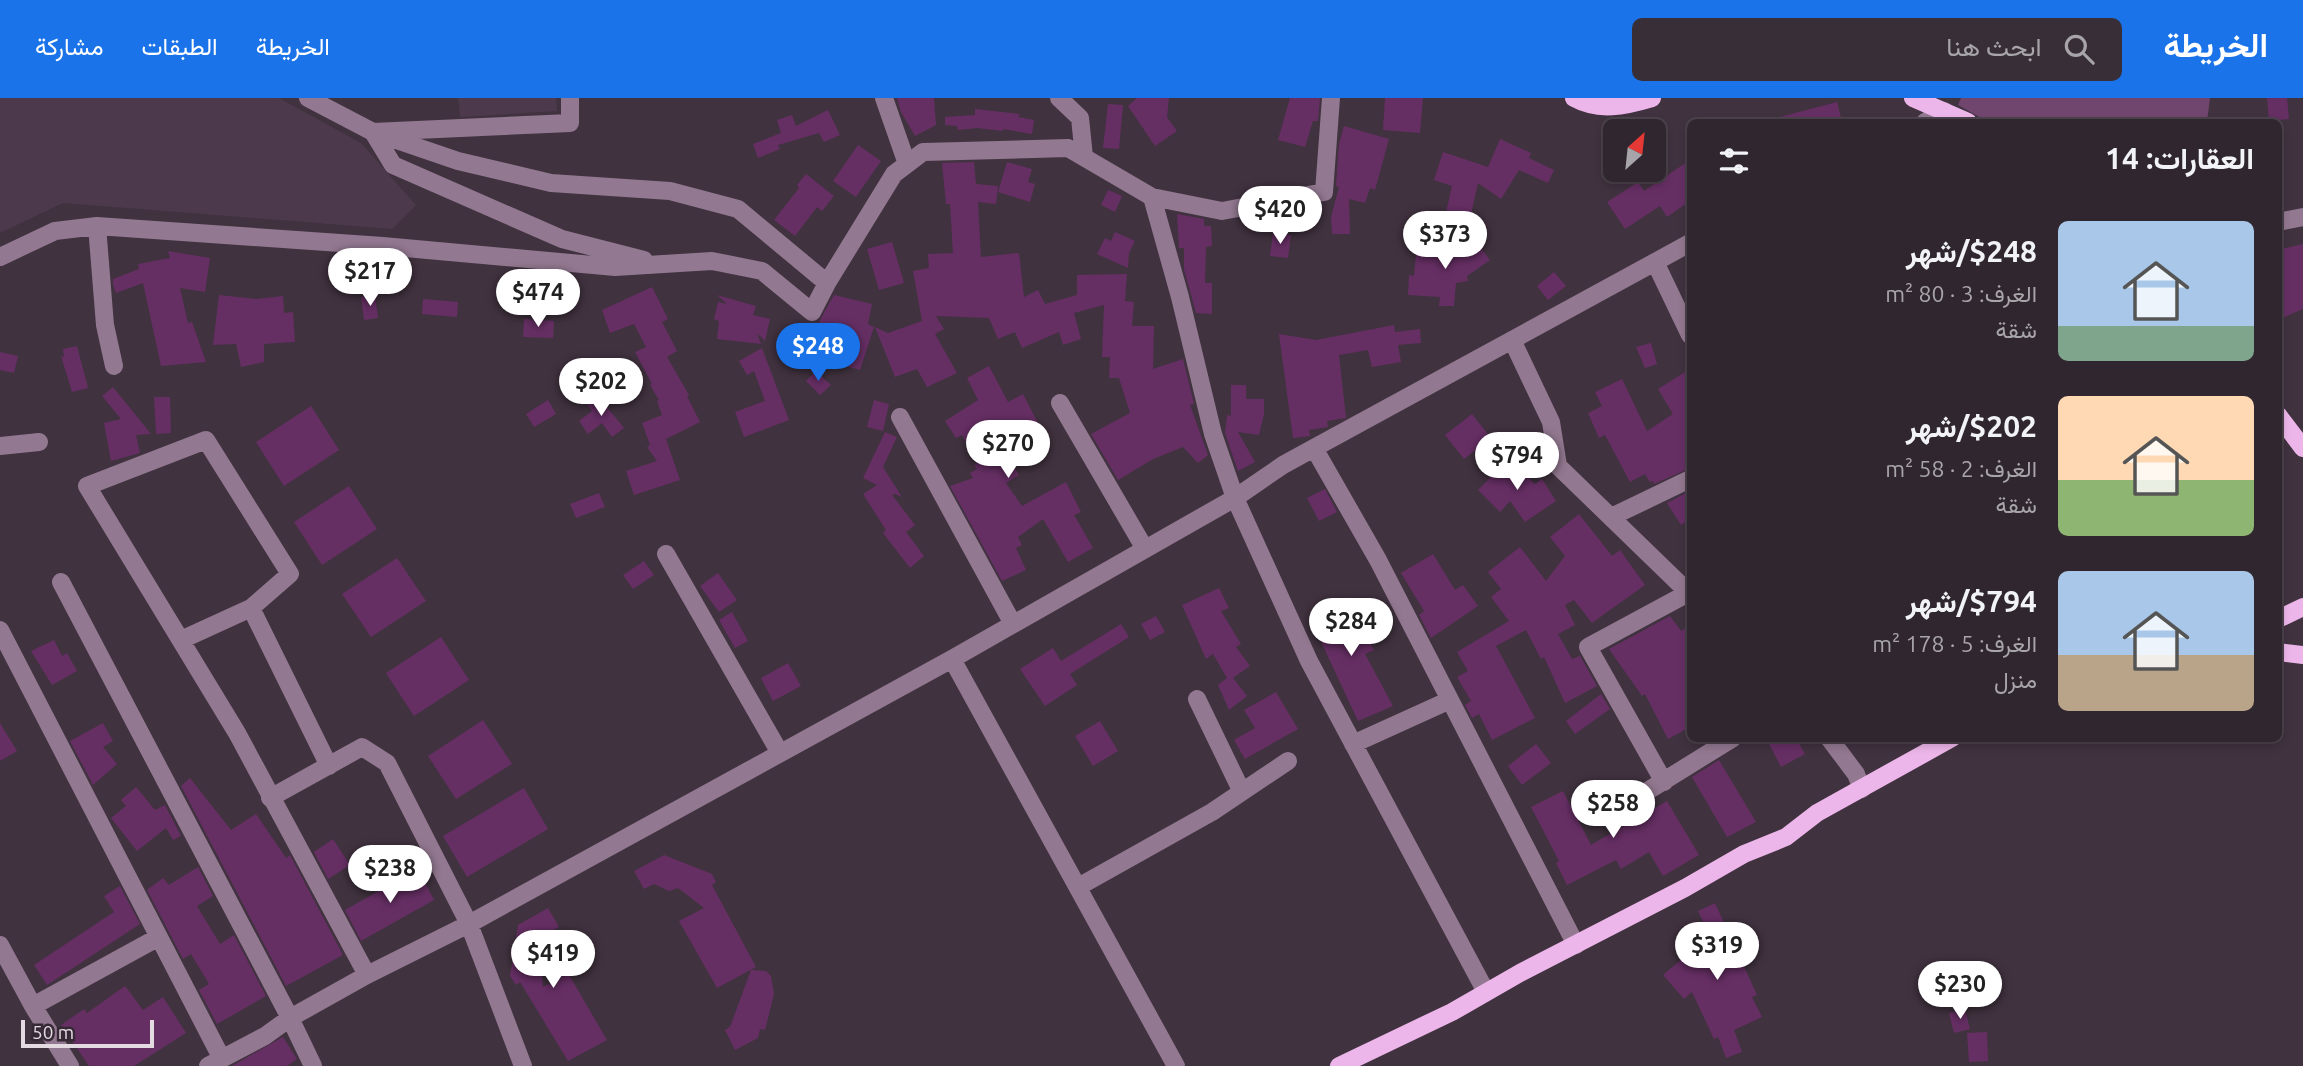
<!DOCTYPE html>
<html lang="ar">
<meta charset="utf-8">
<style>
body{margin:0;font-family:Ubuntu,Vazirmatn,sans-serif;background:#382e37;color:#f1f3f6;direction:rtl;height:100vh;display:flex;flex-direction:column;font-size:26px;white-space:nowrap}
*{box-sizing:border-box;margin:0}
p{font-size:23px;color:#a8a5aa}
.icon{flex:none;width:38px;height:38px;fill:none;stroke:currentColor;stroke-width:2;stroke-linecap:round;stroke-linejoin:round}
.map{position:relative;flex:1;overflow:hidden;direction:ltr}
.panel{position:absolute;left:1687px;top:21px;width:595px;height:623px;display:flex;flex-direction:column;background:#30262f;border-radius:10px;box-shadow:0 4px 10px #0003,0 0 0 2px #4b434b;direction:rtl}
.panel>*{flex:none}
.needle{width:46px;rotate:27deg}
.buttons{position:absolute;left:1603px;top:21px;display:grid;gap:14px}
.buttons a{display:grid;place-items:center;width:63px;height:63px;border-radius:10px;background:#30262f;box-shadow:0 4px 10px #0003,0 0 0 2px #4b434b;font-size:35px}
.scale{position:absolute;left:21px;bottom:18px;width:133px;box-sizing:border-box;padding-left:7px;border:4px solid #e3dae2;border-top:0;font-size:19px;line-height:24px;white-space:nowrap;color:#e3dae2;-webkit-text-stroke:5px #362835;paint-order:stroke}
.price{position:absolute;translate:-50% -60px;padding:0 16px;border-radius:24px;background:#fff;color:#222;font-size:23px;line-height:46px;filter:drop-shadow(0 2px 4px #0008)}
.price::after{content:'';position:absolute;left:50%;top:42px;width:21px;height:16px;margin-left:-10px;background:inherit;clip-path:polygon(0 0,100% 0,50% 100%)}
.price.current{background:#1a73e8;color:#fff}
ul{padding:0;list-style:none}
li{display:flex;align-items:center;gap:21px;height:175px;padding:0 28px}
li span{display:grid;place-items:center;flex:none;width:196px;height:140px;border-radius:10px;color:#555}
li>.icon{margin-inline-start:auto}
span .icon{width:84px;height:84px;fill:#fffc;stroke-width:1}
li b{font-size:30px}
h2{display:flex;justify-content:space-between;align-items:center;height:84px;padding:0 28px;font-size:30px}
header{display:flex;align-items:center;gap:42px;box-sizing:border-box;height:98px;padding:0 35px;background:#1a73e8;color:#fff}
header strong{font-size:33px}
nav{display:flex;gap:38px;margin-inline-start:auto;font-size:24px}
.search{width:490px;height:63px;background:#382e37;display:flex;align-items:center;gap:18px;box-sizing:border-box;padding:0 24px;border-radius:10px;color:#a8a5aa;font-size:26px}
.map>svg:first-child{display:block}
</style>
<header>
<strong>الخريطة</strong>
<div class="search"><svg class="icon" aria-label="search" viewBox="0 0 24 24"><circle cx="10" cy="10" r="6"/><path d="M15 15l6 6"/></svg>ابحث هنا</div>
<nav><a>الخريطة</a><a>الطبقات</a><a>مشاركة</a></nav>
</header>
<div class="map">
<svg width="2303" height="968" viewBox="0 0 2303 968">
<rect width="100%" height="100%" fill="#40323f"/>
<!-- built -->
<path fill="#4c394b" d="M 0,0 L 279,0 L 361,45 L 416,107 L 392,131 L 63,105 L 0,135 Z
M 458,0 L 556,0 L 557,13 L 460,19 Z"/>
<!-- green -->
<path fill="#70456e" d="M 1961,0 L 2210,0 L 2207,24 L 1988,24 L 1958,7 Z"/>
<!-- building -->
<path fill="#662f64" d="M 897,0 L 934,0 L 936,27 L 915,38 L 901,14 Z
M 1137,0 L 1169,0 L 1167,19 L 1177,33 L 1155,48 L 1128,8 Z
M 1290,0 L 1320,0 L 1318,23 L 1313,23 L 1305,49 L 1278,42 Z
M 1385,0 L 1423,0 L 1420,35 L 1383,32 Z
M 2267,0 L 2287,0 L 2289,21 L 2269,23 Z
M 1837,4 L 1842,24 L 1777,24 L 1776,20 Z
M 1108,6 L 1123,7 L 1119,51 L 1103,50 Z
M 975,11 L 1020,16 L 1018,19 L 1034,22 L 1032,36 L 1003,31 L 1003,33 L 977,30 L 958,32 L 957,28 L 945,27 L 945,19 L 975,17 Z
M 828,12 L 840,37 L 824,44 L 819,35 L 778,47 L 780,51 L 758,60 L 753,46 L 781,35 L 777,22 L 792,17 L 796,28 Z
M 1344,28 L 1389,41 L 1375,92 L 1370,90 L 1365,105 L 1349,101 L 1350,136 L 1332,136 L 1331,119 L 1339,89 L 1336,88 L 1339,46 Z
M 1500,41 L 1531,55 L 1529,60 L 1554,72 L 1548,85 L 1519,72 L 1501,101 L 1478,85 L 1469,125 L 1445,119 L 1452,88 L 1434,82 L 1443,54 L 1488,69 Z
M 858,47 L 881,63 L 856,99 L 833,83 Z
M 1690,62 L 1690,103 L 1667,119 L 1660,108 L 1625,131 L 1607,104 L 1638,84 L 1644,93 Z
M 974,64 L 976,86 L 998,88 L 996,106 L 978,104 L 981,159 L 1019,155 L 1024,199 L 1038,192 L 1045,206 L 1077,197 L 1077,177 L 1127,176 L 1125,203 L 1134,204 L 1132,228 L 1154,228 L 1153,271 L 1183,261 L 1194,306 L 1190,307 L 1208,357 L 1198,365 L 1183,349 L 1153,361 L 1118,382 L 1091,336 L 1130,315 L 1119,280 L 1109,280 L 1110,259 L 1102,259 L 1104,207 L 1074,215 L 1081,241 L 1063,247 L 1059,234 L 1022,250 L 1015,234 L 998,241 L 989,220 L 936,218 L 944,231 L 935,236 L 957,275 L 927,289 L 917,271 L 895,279 L 875,229 L 888,235 L 922,223 L 913,173 L 929,170 L 928,156 L 953,155 L 950,106 L 946,106 L 942,65 Z
M 1007,64 L 1032,71 L 1028,84 L 1035,86 L 1030,104 L 998,94 Z
M 806,76 L 834,98 L 822,113 L 817,109 L 795,138 L 774,122 L 799,90 L 797,87 Z
M 1108,92 L 1122,98 L 1115,114 L 1101,107 Z
M 1177,116 L 1204,121 L 1204,128 L 1211,128 L 1212,148 L 1206,149 L 1205,185 L 1212,185 L 1212,216 L 1196,215 L 1184,171 L 1184,150 L 1179,150 Z
M 1115,134 L 1135,143 L 1129,155 L 1128,170 L 1097,156 L 1105,140 L 1111,143 Z
M 1448,134 L 1458,159 L 1477,145 L 1490,162 L 1467,178 L 1468,183 L 1456,185 L 1454,208 L 1439,208 L 1440,199 L 1408,197 L 1409,177 L 1414,178 L 1416,157 L 1441,158 L 1434,139 Z
M 1273,135 L 1291,137 L 1288,160 L 1270,158 Z
M 892,144 L 904,185 L 879,192 L 867,151 Z
M 2303,146 L 2303,211 L 2278,222 L 2278,152 Z
M 168,153 L 210,160 L 205,194 L 180,190 L 188,225 L 192,224 L 206,264 L 161,268 L 143,185 L 116,195 L 113,187 L 113,181 L 139,171 L 138,166 L 170,160 Z
M 360,158 L 392,160 L 393,175 L 361,177 Z
M 1554,174 L 1566,188 L 1548,202 L 1537,188 Z
M 652,189 L 668,221 L 662,224 L 677,253 L 667,259 L 689,297 L 687,298 L 700,324 L 666,341 L 680,382 L 634,397 L 626,373 L 657,363 L 647,349 L 650,347 L 642,325 L 662,317 L 657,303 L 659,302 L 650,287 L 652,286 L 635,254 L 646,249 L 634,226 L 610,235 L 602,212 Z
M 219,197 L 257,201 L 283,198 L 284,215 L 293,214 L 295,244 L 264,246 L 264,264 L 241,269 L 236,246 L 213,247 Z
M 375,197 L 378,220 L 364,222 L 361,199 Z
M 717,197 L 756,208 L 753,217 L 770,221 L 765,243 L 757,235 L 761,246 L 717,241 L 719,223 L 714,221 L 718,204 L 727,206 Z
M 834,197 L 872,206 L 868,226 L 874,229 L 860,272 L 827,262 L 833,256 L 817,252 L 822,231 L 818,230 L 820,222 Z
M 423,201 L 458,204 L 457,219 L 422,216 Z
M 524,221 L 554,223 L 553,240 L 523,239 Z
M 1394,227 L 1395,234 L 1420,231 L 1421,245 L 1398,247 L 1401,264 L 1372,269 L 1368,252 L 1339,257 L 1346,320 L 1327,323 L 1328,329 L 1309,332 L 1310,338 L 1293,340 L 1279,236 L 1316,242 Z
M 1651,245 L 1657,266 L 1645,270 L 1636,249 Z
M 77,248 L 88,290 L 72,294 L 61,258 L 64,259 L 63,251 Z
M 762,250 L 789,322 L 744,339 L 735,314 L 765,303 L 754,273 L 747,277 L 739,263 Z
M 0,254 L 18,258 L 14,275 L 0,272 Z
M 989,268 L 1008,304 L 1023,296 L 1039,327 L 1027,333 L 1033,349 L 1010,357 L 1011,360 L 1009,361 L 1019,377 L 1006,385 L 1022,408 L 1066,384 L 1081,414 L 1074,417 L 1093,450 L 1068,464 L 1043,421 L 1018,439 L 1022,447 L 1016,450 L 1026,472 L 1002,483 L 950,388 L 973,380 L 970,375 L 977,371 L 974,367 L 977,366 L 962,337 L 956,340 L 945,323 L 978,302 L 967,280 Z
M 1690,271 L 1690,370 L 1654,386 L 1653,383 L 1650,384 L 1645,376 L 1630,384 L 1605,337 L 1599,340 L 1588,315 L 1602,308 L 1595,294 L 1622,281 L 1647,333 L 1673,316 L 1658,291 Z
M 816,273 L 831,287 L 820,297 L 806,283 Z
M 1231,287 L 1246,287 L 1246,301 L 1264,301 L 1264,316 L 1259,337 L 1238,334 L 1255,364 L 1238,373 L 1225,335 L 1227,317 L 1231,318 Z
M 113,289 L 151,336 L 136,337 L 140,355 L 111,363 L 104,325 L 121,321 L 102,298 Z
M 598,298 L 624,330 L 612,339 L 602,325 L 588,336 L 579,323 L 592,313 L 587,306 Z
M 154,299 L 170,299 L 171,335 L 156,336 Z
M 548,302 L 556,316 L 534,329 L 526,316 Z
M 874,302 L 889,306 L 883,333 L 867,329 Z
M 311,308 L 339,352 L 284,388 L 256,344 Z
M 1472,316 L 1491,340 L 1464,361 L 1445,337 Z
M 885,334 L 897,339 L 883,369 L 902,399 L 895,396 L 892,397 L 915,427 L 906,434 L 924,458 L 910,470 L 883,435 L 886,432 L 863,396 L 877,387 L 863,380 Z
M 1509,361 L 1535,386 L 1542,381 L 1556,403 L 1525,424 L 1510,403 L 1500,414 L 1478,392 Z
M 349,388 L 377,431 L 322,467 L 294,424 Z
M 1325,391 L 1337,414 L 1319,423 L 1307,400 Z
M 1690,393 L 1690,421 L 1681,427 L 1667,405 Z
M 599,395 L 605,409 L 576,420 L 570,406 Z
M 1579,416 L 1612,458 L 1620,452 L 1645,487 L 1592,525 L 1574,502 L 1565,507 L 1575,527 L 1558,536 L 1572,561 L 1580,558 L 1597,588 L 1565,605 L 1544,559 L 1541,561 L 1526,532 L 1496,548 L 1535,620 L 1492,642 L 1479,616 L 1472,620 L 1465,607 L 1471,603 L 1457,579 L 1468,573 L 1457,554 L 1509,523 L 1491,499 L 1501,491 L 1488,474 L 1520,449 L 1546,483 L 1565,458 L 1550,439 Z
M 1433,456 L 1455,492 L 1463,487 L 1478,508 L 1431,540 L 1419,517 L 1424,513 L 1401,475 Z
M 397,460 L 426,503 L 371,539 L 342,496 Z
M 644,463 L 654,477 L 633,491 L 623,477 Z
M 718,475 L 737,502 L 719,514 L 700,488 Z
M 1219,490 L 1229,510 L 1221,513 L 1241,546 L 1236,549 L 1250,568 L 1233,580 L 1247,598 L 1229,612 L 1218,587 L 1227,580 L 1213,556 L 1206,561 L 1182,507 Z
M 1350,499 L 1359,512 L 1355,514 L 1374,552 L 1365,556 L 1393,608 L 1358,623 L 1310,520 Z
M 732,514 L 748,543 L 735,550 L 719,522 Z
M 1156,518 L 1165,534 L 1150,542 L 1141,526 Z
M 1670,518 L 1681,533 L 1690,527 L 1690,629 L 1668,641 L 1645,596 L 1642,598 L 1609,551 Z
M 1121,526 L 1129,539 L 1070,576 L 1077,587 L 1045,608 L 1020,571 L 1053,550 L 1061,563 Z
M 441,539 L 469,582 L 414,618 L 386,575 Z
M 54,542 L 62,558 L 67,555 L 77,573 L 52,587 L 31,553 Z
M 788,565 L 801,588 L 773,603 L 761,580 Z
M 1276,594 L 1298,631 L 1245,661 L 1234,642 L 1255,630 L 1244,612 Z
M 1601,596 L 1610,611 L 1575,636 L 1566,623 Z
M 483,622 L 512,666 L 456,701 L 428,658 Z
M 1100,623 L 1118,653 L 1093,668 L 1075,638 Z
M 0,625 L 17,653 L 0,663 Z
M 103,625 L 113,643 L 103,649 L 117,666 L 93,687 L 70,643 Z
M 1766,640 L 1796,640 L 1805,656 L 1781,669 Z
M 1536,646 L 1551,665 L 1522,687 L 1508,668 Z
M 1719,662 L 1756,724 L 1727,739 L 1692,679 Z
M 190,680 L 231,732 L 256,716 L 286,760 L 290,757 L 343,857 L 286,888 L 181,688 Z
M 136,689 L 155,712 L 165,707 L 181,738 L 173,742 L 166,730 L 137,753 L 111,720 L 126,708 L 121,702 Z
M 524,690 L 548,731 L 467,779 L 443,738 Z
M 1563,693 L 1591,747 L 1667,703 L 1699,757 L 1663,778 L 1649,754 L 1621,771 L 1616,762 L 1567,787 L 1556,765 L 1559,763 L 1531,709 Z
M 333,741 L 350,767 L 328,781 L 314,754 Z
M 664,757 L 712,776 L 716,784 L 712,787 L 756,869 L 717,890 L 679,823 L 704,810 L 678,790 L 669,793 L 654,786 L 644,791 L 634,773 Z
M 198,769 L 213,798 L 197,808 L 220,846 L 234,837 L 266,898 L 217,926 L 199,892 L 209,886 L 191,856 L 183,861 L 147,792 L 163,780 L 169,787 Z
M 418,771 L 434,802 L 361,843 L 345,812 Z
M 120,788 L 140,826 L 47,887 L 34,867 L 114,814 L 104,798 Z
M 1715,805 L 1757,897 L 1752,899 L 1762,919 L 1734,932 L 1742,954 L 1726,960 L 1718,939 L 1714,941 L 1692,894 L 1684,901 L 1663,877 L 1703,843 L 1699,833 L 1706,830 L 1698,813 Z
M 548,810 L 559,829 L 549,834 L 547,850 L 540,857 L 543,889 L 568,875 L 607,942 L 568,963 L 520,884 L 516,887 L 510,878 L 518,827 Z
M 751,872 L 766,873 L 771,878 L 774,896 L 765,932 L 760,931 L 758,940 L 735,952 L 725,932 L 730,929 Z
M 125,888 L 143,912 L 163,899 L 186,935 L 134,968 L 89,968 L 61,927 L 84,911 L 87,915 Z
M 1965,911 L 1970,931 L 1954,935 L 1949,915 Z
M 1987,934 L 1988,963 L 1969,964 L 1967,935 Z
M 283,939 L 297,961 L 287,968 L 232,968 Z"/>
<g fill="none" stroke-linecap="round" stroke-linejoin="round">
<!-- minor -->
<path stroke="#927890" stroke-width="18" d="M 308,0 L 373,34 L 393,67 L 562,141 L 644,162
M 570,0 L 570,25 L 373,34 L 458,63 L 551,85 L 670,93 L 738,111 L 827,185
M 884,0 L 907,66
M 1059,0 L 1080,20 L 1084,59
M 1925,24 L 1944,13
M 1152,99 L 1180,199 L 1213,336 L 1235,400 L 1309,563 L 1486,894
M 2278,124 L 2303,119
M 97,128 L 105,227 L 114,268
M 0,159 L 55,133 L 97,128 L 383,148 L 615,169 L 712,163 L 762,173 L 812,214 L 827,185 L 894,76 L 923,54 L 1068,50 L 1152,99 L 1222,113 L 1324,94 L 1331,0
M 1655,164 L 1690,237
M 1512,242 L 1551,324 L 1558,368 L 1690,496
M 1060,305 L 1145,451
M 900,319 L 1013,526
M 0,348 L 39,344
M 1314,350 L 1378,462 L 1576,847
M 1611,419 L 1690,381
M 666,456 L 780,655
M 61,484 L 290,920 L 313,968
M 0,532 L 222,961
M 181,542 L 251,510
M 952,561 L 1176,968
M 1197,601 L 1242,694
M 1829,640 L 1856,676 L 1862,691
M 1353,646 L 1450,602
M 329,668 L 251,510 L 290,476 L 206,342 L 87,388 L 237,635 L 367,877
M 1664,684 L 1588,549 L 1690,494
M 270,700 L 362,649 L 387,665 L 469,826 L 523,968
M 1633,702 L 1733,640
M 1078,789 L 1212,714 L 1288,663
M 0,847 L 33,908 L 70,968
M 33,908 L 159,839
M 208,968 L 265,938 L 290,920 L 367,877 L 469,826 L 952,561 L 1235,400 L 1283,367 L 1314,350 L 1690,145"/>
<!-- major -->
<path stroke="#edb6ea" stroke-width="18" d="M 1574,0 C 1599,14 1625,8 1652,0
M 1913,0 L 1968,24
M 2278,317 L 2303,350
M 2278,521 L 2303,509
M 2278,554 L 2303,557
M 1339,968 L 1452,914 L 1520,875 L 1685,790 L 1744,756 L 1786,739 L 1817,715 L 1952,640"/>
</g>
</svg>
<div class="buttons">
<a><svg class="needle" viewBox="-14 -14 28 28"><path d="M0-13l5 13h-10z" fill="#e53935"/><path d="M0 13l5-13h-10z" fill="#a8a5aa"/></svg></a>
</div>
<div class="scale">50 m</div>
<b class="price" style="left:1280px;top:148px">$420</b>
<b class="price" style="left:1445px;top:173px">$373</b>
<b class="price" style="left:370px;top:210px">$217</b>
<b class="price" style="left:538px;top:231px">$474</b>
<b class="price current" style="left:818px;top:285px">$248</b>
<b class="price" style="left:601px;top:320px">$202</b>
<b class="price" style="left:1008px;top:382px">$270</b>
<b class="price" style="left:1517px;top:394px">$794</b>
<b class="price" style="left:1351px;top:560px">$284</b>
<b class="price" style="left:1613px;top:742px">$258</b>
<b class="price" style="left:390px;top:807px">$238</b>
<b class="price" style="left:1717px;top:884px">$319</b>
<b class="price" style="left:553px;top:892px">$419</b>
<b class="price" style="left:1960px;top:923px">$230</b>
<section class="panel">
<h2>العقارات: 14<svg class="icon" aria-label="filters" viewBox="0 0 24 24"><path d="M4 7h16M4 17h16"/><circle cx="9" cy="7" r="2"/><circle cx="15" cy="17" r="2"/></svg></h2>
<ul>
<li><span style="background:linear-gradient(#a9c7e8 75%,#7fa58c 0)"><svg class="icon" aria-label="home" viewBox="0 0 24 24"><path d="M3 11l9-7 9 7M6 9v11h12V9"/></svg></span><div><b>$248/شهر</b><p>الغرف: 3 · 80 m²</p><p>شقة</p></div></li>
<li><span style="background:linear-gradient(#ffd9b3 60%,#8fb573 0)"><svg class="icon" aria-label="home" viewBox="0 0 24 24"><path d="M3 11l9-7 9 7M6 9v11h12V9"/></svg></span><div><b>$202/شهر</b><p>الغرف: 2 · 58 m²</p><p>شقة</p></div></li>
<li><span style="background:linear-gradient(#a9c7e8 60%,#b9a48a 0)"><svg class="icon" aria-label="home" viewBox="0 0 24 24"><path d="M3 11l9-7 9 7M6 9v11h12V9"/></svg></span><div><b>$794/شهر</b><p>الغرف: 5 · 178 m²</p><p>منزل</p></div></li>
</ul>
</section>
</div>
